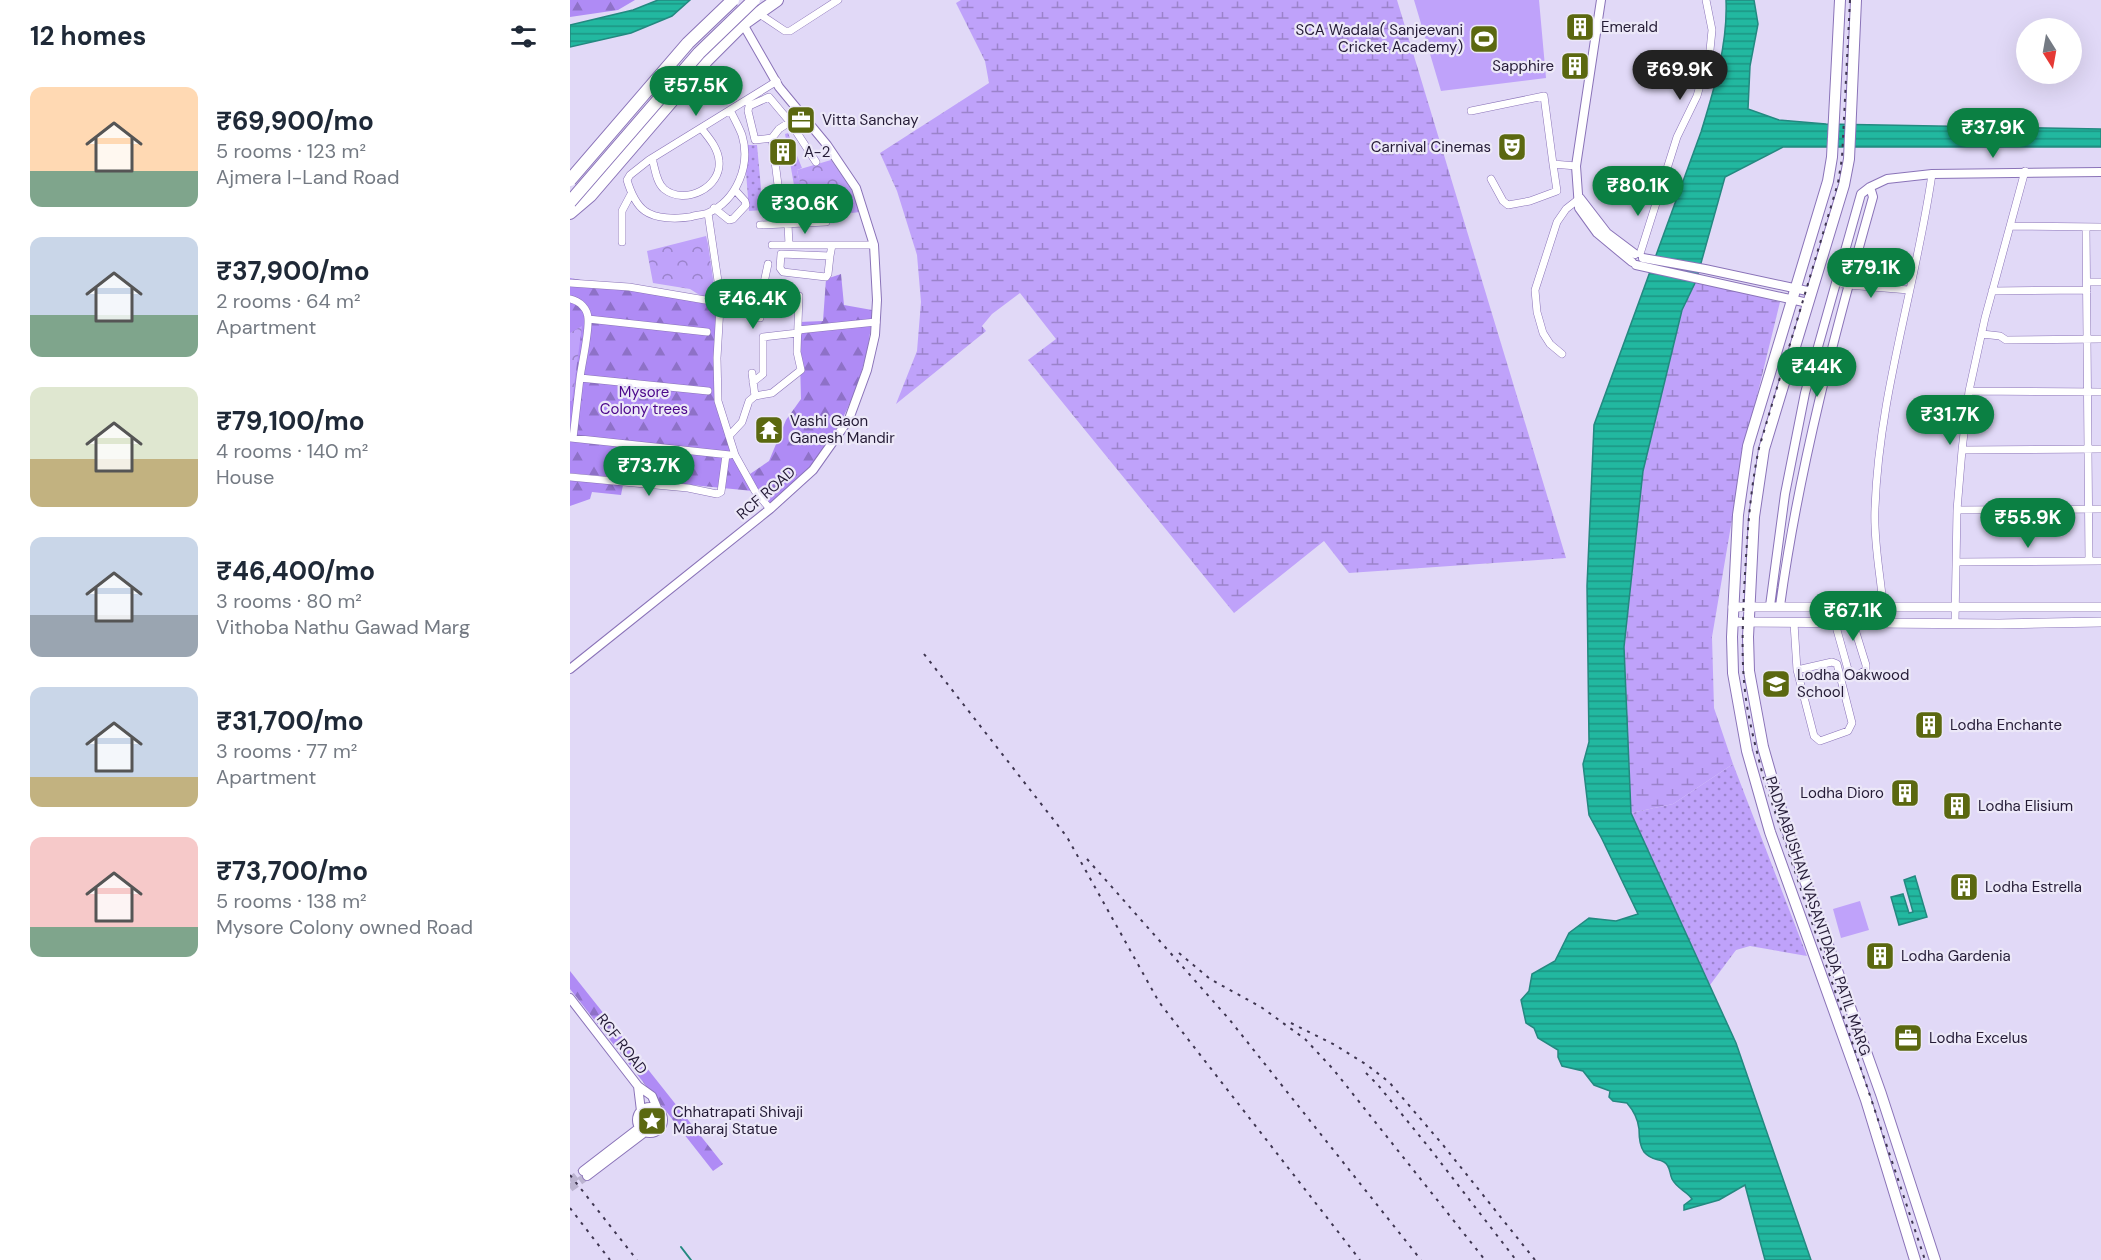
<!DOCTYPE html>
<meta charset="utf-8">
<style>
body{margin:0;font-family:"DM Sans",sans-serif;background:#f6f6f7;color:#1f2937;height:100vh;display:flex;flex-direction:column;font-size:22px;white-space:nowrap}
*{box-sizing:border-box;margin:0}
p{font-size:20px;color:#747a83}
.icon{flex:none;width:33px;height:33px;fill:none;stroke:currentColor;stroke-width:2;stroke-linecap:round;stroke-linejoin:round}
.map{position:relative;flex:1;overflow:hidden}
.drawer{display:flex;flex-direction:column;background:#fff;width:570px}
.drawer>*{flex:none}
.needle{width:39px;rotate:169deg}
.tools{position:absolute;left:1446px;top:18px;display:grid;gap:12px}
.tools a{display:grid;place-items:center;width:66px;height:66px;border-radius:50%;background:#fff;box-shadow:0 6px 24px #0002;font-size:30px}
.price{position:absolute;translate:-50% -51px;padding:0 14px;border-radius:21px;background:#0b8043;color:#fff;font-size:20px;line-height:39px;filter:drop-shadow(0 2px 3px #0008)}
.price::after{content:'';position:absolute;left:50%;top:36px;width:18px;height:14px;margin-left:-9px;background:inherit;clip-path:polygon(0 0,100% 0,50% 100%)}
.price.current{background:#222;color:#fff}
ul{padding:0;list-style:none}
li{display:flex;align-items:center;gap:18px;height:150px;padding:0 30px}
li span{display:grid;place-items:center;flex:none;width:168px;height:120px;border-radius:12px;color:#555}
li>.icon{margin-inline-start:auto}
span .icon{width:72px;height:72px;fill:#fffc;stroke-width:1}
li b{font-size:26px}
h2{display:flex;justify-content:space-between;align-items:center;height:72px;padding:0 30px;font-size:26px}
main{display:flex;flex:1;min-height:0}
.map>svg:first-child{display:block}
</style>
<main>
<section class="drawer">
<h2>12 homes<svg class="icon" aria-label="filters" viewBox="0 0 24 24"><path d="M4 7h16M4 17h16"/><circle cx="9" cy="7" r="2"/><circle cx="15" cy="17" r="2"/></svg></h2>
<ul>
<li><span style="background:linear-gradient(#ffd9b3 70%,#7fa58c 0)"><svg class="icon" aria-label="home" viewBox="0 0 24 24"><path d="M3 11l9-7 9 7M6 9v11h12V9"/></svg></span><div><b>₹69,900/mo</b><p>5 rooms · 123 m²</p><p>Ajmera l-Land Road</p></div></li>
<li><span style="background:linear-gradient(#c9d6e8 65%,#7fa58c 0)"><svg class="icon" aria-label="home" viewBox="0 0 24 24"><path d="M3 11l9-7 9 7M6 9v11h12V9"/></svg></span><div><b>₹37,900/mo</b><p>2 rooms · 64 m²</p><p>Apartment</p></div></li>
<li><span style="background:linear-gradient(#dfe7d0 60%,#c2b280 0)"><svg class="icon" aria-label="home" viewBox="0 0 24 24"><path d="M3 11l9-7 9 7M6 9v11h12V9"/></svg></span><div><b>₹79,100/mo</b><p>4 rooms · 140 m²</p><p>House</p></div></li>
<li><span style="background:linear-gradient(#c9d6e8 65%,#9aa5b1 0)"><svg class="icon" aria-label="home" viewBox="0 0 24 24"><path d="M3 11l9-7 9 7M6 9v11h12V9"/></svg></span><div><b>₹46,400/mo</b><p>3 rooms · 80 m²</p><p>Vithoba Nathu Gawad Marg</p></div></li>
<li><span style="background:linear-gradient(#c9d6e8 75%,#c2b280 0)"><svg class="icon" aria-label="home" viewBox="0 0 24 24"><path d="M3 11l9-7 9 7M6 9v11h12V9"/></svg></span><div><b>₹31,700/mo</b><p>3 rooms · 77 m²</p><p>Apartment</p></div></li>
<li><span style="background:linear-gradient(#f6c9c9 75%,#7fa58c 0)"><svg class="icon" aria-label="home" viewBox="0 0 24 24"><path d="M3 11l9-7 9 7M6 9v11h12V9"/></svg></span><div><b>₹73,700/mo</b><p>5 rooms · 138 m²</p><p>Mysore Colony owned Road</p></div></li>
</ul>
</section>
<div class="map">
<svg width="1531" height="1260" viewBox="0 0 1531 1260">
<defs>
<pattern id="grass-dots" width="8" height="8" patternUnits="userSpaceOnUse" patternTransform="scale(1.5)"><rect width="8" height="8" fill="#bfa2fa"/><path d="M2 2h.1M6 6h.1" fill="none" stroke="#9b83cb" stroke-width="1.8" stroke-linecap="round"/></pattern>
<pattern id="forest-firs" width="22" height="20" patternUnits="userSpaceOnUse" patternTransform="scale(1.5)"><rect width="22" height="20" fill="#af8bf5"/><path d="M5 1l3.5 6h-7zM16 11l3.5 6h-7z" fill="#8e71c7"/></pattern>
<pattern id="wetland-marsh" width="20" height="14" patternUnits="userSpaceOnUse" patternTransform="scale(1.5)"><rect width="20" height="14" fill="#bfa2fa"/><path d="M1 5h8M5 5V1M11 12h8M15 12V8" fill="none" stroke="#9b83cb"/></pattern>
<pattern id="park-crowns" width="20" height="18" patternUnits="userSpaceOnUse" patternTransform="scale(1.5)"><rect width="20" height="18" fill="#bfa2fa"/><path d="M2 6a3 3 0 1 1 6 0M12 15a3 3 0 1 1 6 0" fill="none" stroke="#9b83cb"/></pattern>
<pattern id="water-rules" width="6" height="5" patternUnits="userSpaceOnUse" patternTransform="scale(1.5)"><rect width="6" height="5" fill="#22b8a0"/><path d="M0 2.5h6" fill="none" stroke="#1d9583"/></pattern>
</defs>
<rect width="100%" height="100%" fill="#e1d9f7"/>
<!-- grass -->
<path fill="url(#grass-dots)" d="M 218,133 L 232,168 L 227,170 L 235,206 L 228,208 L 215,134 Z
M 174,145 L 187,145 L 193,210 L 179,211 Z
M 1163,764 L 1237,956 L 1180,946 L 1166,950 L 1140,985 L 1061,813 L 1103,804 Z"/>
<!-- forest -->
<path fill="url(#forest-firs)" d="M 0,0 L 65,0 L 48,10 L 0,17 Z
M 271,274 L 274,305 L 302,310 C 301,361 277,423 244,463 C 231,478 214,491 200,504 L 187,489 L 180,474 L 199,461 L 216,420 L 231,399 L 229,322 L 253,321 L 256,279 Z
M 0,278 L 147,306 L 148,401 L 183,491 L 0,473 Z
M 0,479 L 53,485 L 51,495 L 22,492 L 20,499 L 0,506 Z
M 0,971 L 153,1164 L 143,1171 L 0,989 Z"/>
<!-- wetland -->
<path fill="url(#wetland-marsh)" d="M 391,0 L 827,0 L 996,558 L 779,573 L 754,541 L 664,613 L 458,360 L 486,339 L 450,293 L 422,314 L 412,326 L 416,331 L 326,404 L 347,351 L 351,302 L 347,255 L 327,191 L 310,153 L 419,83 L 415,61 L 386,3 Z
M 1126,281 L 1210,302 L 1174,449 L 1142,637 L 1144,708 L 1163,764 L 1103,804 L 1061,813 L 1054,647 L 1073,471 L 1112,309 Z"/>
<!-- park -->
<path fill="url(#park-crowns)" d="M 261,160 L 281,189 L 290,212 L 257,216 L 253,214 L 251,203 L 235,206 L 227,170 Z
M 136,236 L 138,244 L 147,306 L 120,289 L 83,283 L 77,251 Z
M 12,326 L 2,401 L 0,401 L 0,333 Z"/>
<!-- pitch -->
<path fill="#bfa2fa" d="M 844,0 L 969,0 L 976,78 L 871,91 Z
M 1290,901 L 1299,930 L 1271,938 L 1263,909 Z"/>
<!-- water -->
<path fill="url(#water-rules)" stroke="#238980" stroke-width="1.5" d="M 88,0 L 120,0 L 102,16 L 61,33 L 0,47 L 0,25 L 63,10 Z
M 1156,0 L 1184,0 L 1188,24 L 1180,66 L 1178,109 L 1209,120 L 1256,124 L 1531,129 L 1531,147 L 1213,147 L 1155,177 L 1126,281 L 1112,310 L 1073,471 L 1054,647 L 1061,813 L 1166,1043 L 1241,1260 L 1195,1260 L 1175,1185 L 1149,1200 L 1114,1210 L 1114,1205 L 1122,1199 C 1117,1191 1107,1189 1102,1179 C 1099,1173 1101,1166 1094,1162 C 1087,1158 1082,1161 1074,1152 C 1069,1145 1069,1136 1069,1129 C 1068,1119 1063,1110 1057,1103 L 1043,1101 L 1039,1097 L 1040,1091 L 1024,1085 L 1013,1071 L 992,1066 L 988,1057 L 988,1050 L 968,1038 L 964,1028 L 956,1023 L 951,1000 L 959,991 L 962,974 L 985,961 L 999,933 L 1019,918 L 1046,921 L 1068,914 L 1032,839 L 1019,815 L 1013,764 L 1019,742 L 1017,586 L 1024,425 L 1131,132 C 1144,90 1158,44 1156,0 Z
M 1345,876 L 1357,917 L 1329,925 L 1321,897 L 1333,894 L 1339,913 L 1343,912 L 1334,880 Z"/>
<g fill="none" stroke-linecap="round" stroke-linejoin="round">
<!-- stream -->
<path stroke="#238980" stroke-width="2" d="M 111,1247 L 121,1260"/>
<!-- tertiary-tunnel -->
<path stroke="#bbb3d0" stroke-width="8" stroke-dasharray="8 4" stroke-linecap="butt" d="M 0,1181 L 13,1171
M 0,1188 L 17,1176"/>
<!-- minor casing -->
<g stroke="#8a73b8" stroke-width="8">
<path id="minor" d="M 188,13 L 215,31 L 220,31 L 268,0
M 160,110 C 164,118 169,127 172,135 C 181,165 167,200 138,213 C 132,215 125,215 120,217 C 106,219 86,219 75,211 C 65,204 60,190 57,180 L 60,175 L 79,160 L 207,81
M 901,111 L 974,96 L 983,164 L 1006,166
M 202,138 L 185,140 L 178,111 L 179,106 L 199,97 L 220,122 L 246,162
M 82,158 C 85,168 86,182 94,189 C 115,206 152,187 149,161 C 148,148 139,138 131,128
M 921,179 L 933,201 L 938,205 L 960,201 L 987,191 L 983,164
M 144,208 L 159,220 L 163,219 L 176,205 L 175,201 L 165,190
M 138,213 L 148,281 L 147,302
M 213,224 L 202,138 L 209,129 L 232,114
M 218,224 L 219,245
M 190,225 L 256,222
M 1440,226 L 1531,227
M 1516,227 L 1519,561
M 52,242 L 52,211 L 61,194
M 202,245 L 304,245
M 1070,254 L 1107,137 L 1127,96 L 1140,50 L 1142,30 L 1136,0
M 260,256 L 211,254 L 210,268 L 213,272 L 256,277 L 258,274 L 260,256 L 262,245
M 1267,282 L 1278,285 L 1339,290
M 1517,282 L 1531,282
M 0,283 L 59,287 L 147,302 L 150,307 L 147,358 L 148,401 L 165,455 L 185,491 L 200,509
M 1422,291 L 1517,290
M 0,299 C 10,301 18,309 18,319 C 19,334 12,362 10,378
M 150,309 L 189,308
M 190,318 L 189,306 L 198,264
M 18,319 L 137,332
M 228,330 L 306,322
M 1412,334 L 1430,336 L 1436,340 L 1531,339
M 992,354 L 980,344 L 973,333 L 967,312 L 965,290 L 987,222 L 996,209 L 1010,198
M 183,382 L 193,374 L 193,337 L 228,333
M 1399,391 L 1531,392
M 185,396 L 202,393 L 231,370 L 227,352 L 229,296
M 159,436 L 172,422 L 179,401 L 185,396 L 182,373
M 1,438 L 160,455
M 3,438 L 10,378 L 138,391
M 1392,450 L 1531,449
M 0,477 L 118,488 L 147,494 L 151,492 L 156,455
M 1387,510 L 1531,509
M 1386,562 L 1531,561
M 1314,622 C 1313,584 1303,547 1305,508 C 1309,394 1346,286 1362,174
M 1385,622 L 1387,510 L 1392,450 L 1399,391 L 1415,318 L 1455,171
M 1224,623 L 1227,670 L 1262,662 L 1267,664 L 1282,723 L 1278,731 L 1250,741 L 1244,736 L 1227,670
M 1265,623 L 1279,673 L 1283,675
M 1283,623 L 1296,665 L 1296,670 L 1291,673"/>
</g>
<!-- tertiary casing -->
<g stroke="#8a73b8" stroke-width="10">
<path id="tertiary" d="M 1031,0 L 1006,166 L 1009,208 L 1027,233 L 1062,262
M 1010,198 L 1037,233 L 1065,254
M 1073,258 L 1135,269 L 1242,292
M 1066,265 L 1238,303
M 1200,606 L 1215,494 L 1235,393 L 1291,194 L 1300,187 L 1317,179 L 1362,174 L 1531,172
M 1210,606 C 1229,467 1265,332 1303,197 L 1300,187
M 0,669 L 200,509 L 243,470 L 279,419 L 297,370 L 305,335 L 307,300 L 304,245 L 286,188 L 257,145 L 209,87 L 173,24
M 0,998 L 68,1086 L 71,1111
M 68,1086 L 82,1096 L 87,1108
M67 1120a13 13 0 1 1 26 0a13 13 0 1 1-26 0Z
M 13,1171 L 69,1128
M 17,1176 L 75,1132"/>
</g>
<!-- secondary casing -->
<g stroke="#8a73b8" stroke-width="10">
<path id="secondary" d="M 1163,607 L 1531,607
M 1163,622 L 1429,624 L 1531,622"/>
</g>
<!-- primary casing -->
<g stroke="#8a73b8" stroke-width="12">
<path id="primary" d="M 1270,0 L 1262,157 L 1258,181 L 1178,446 L 1168,515 L 1162,637 L 1163,673 L 1177,751 L 1200,832 L 1296,1100 L 1345,1260
M 1286,0 L 1279,159 L 1274,185 L 1194,449 L 1184,517 L 1178,637 L 1179,671 L 1193,747 L 1216,827 L 1311,1094 L 1365,1260"/>
</g>
<!-- motorway casing -->
<g stroke="#8a73b8" stroke-width="14">
<path id="motorway" d="M 0,213 L 20,196 L 137,60 L 173,24 L 207,0"/>
</g>
<!-- minor -->
<use href="#minor" stroke="#fff" stroke-width="7"/>
<!-- tertiary -->
<use href="#tertiary" stroke="#fff" stroke-width="8"/>
<!-- secondary -->
<use href="#secondary" stroke="#fff" stroke-width="9"/>
<!-- primary -->
<use href="#primary" stroke="#fff" stroke-width="10"/>
<!-- motorway -->
<use href="#motorway" stroke="#fff" stroke-width="12"/>
<!-- rail -->
<path stroke="#3f3651" stroke-width="2" stroke-dasharray="3 6" stroke-linecap="butt" d="M 1280,0 L 1272,158 L 1268,183 L 1189,448 C 1179,495 1177,542 1174,590 C 1173,623 1171,657 1175,691 C 1178,719 1186,748 1193,776 L 1355,1260
M 354,654 L 497,837 L 589,1002 L 790,1260
M 517,859 L 659,1019 L 851,1260
M 609,953 L 640,979 L 691,1007 L 735,1039 L 763,1069 L 915,1260
M 721,1023 L 765,1045 L 797,1065 L 819,1082 L 873,1145 L 965,1260
M 796,1073 L 808,1085 L 861,1150 L 946,1260
M 0,1175 L 67,1260
M 0,1208 L 40,1260"/>
<!-- motorway-bridge casing -->
<g stroke="#8a73b8" stroke-width="14" stroke-linecap="butt">
<path id="motorway-bridge" d="M 0,180 L 118,43 L 163,0
M 0,202 L 129,53 L 184,0"/>
</g>
<!-- motorway-bridge -->
<use href="#motorway-bridge" stroke="#fff" stroke-width="12"/>
</g>
<!-- icons -->
<defs>
<g id="building-square" transform="scale(1.5)"><rect x="-9" y="-9" width="18" height="18" rx="4" fill="#5b6810" stroke="#ece8f8"/><path d="M-4-6H4V6H1V3H-1V6H-4ZM-2.5-4.3h1.7v1.8h-1.7ZM.8-4.3h1.7v1.8H.8ZM-2.5-1h1.7V.8h-1.7ZM.8-1h1.7V.8H.8Z" fill="#fff"/></g>
<g id="stadium-square" transform="scale(1.5)"><rect x="-9" y="-9" width="18" height="18" rx="4" fill="#5b6810" stroke="#ece8f8"/><path d="M0-5a6.5 5 0 1 0 0 10a6.5 5 0 1 0 0-10ZM-3.5-1.8h7v3.6h-7Z" fill="#fff"/></g>
<g id="office-square" transform="scale(1.5)"><rect x="-9" y="-9" width="18" height="18" rx="4" fill="#5b6810" stroke="#ece8f8"/><path d="M-6-3h4V-5.5h4V-3h4V5H-6ZM-1-4.5V-3h2v-1.5ZM-6 0V1H6V0Z" fill="#fff"/></g>
<g id="theatre-square" transform="scale(1.5)"><rect x="-9" y="-9" width="18" height="18" rx="4" fill="#5b6810" stroke="#ece8f8"/><path d="M-5-5.5Q0-4 5-5.5V0Q5 5 0 6Q-5 5-5 0ZM-3.3-2.5H-1v1.5H-3.3ZM1-2.5H3.3v1.5H1ZM-2.8 1Q0 5.5 2.8 1Z" fill="#fff"/></g>
<g id="temple-square" transform="scale(1.5)"><rect x="-9" y="-9" width="18" height="18" rx="4" fill="#5b6810" stroke="#ece8f8"/><path d="M0-6L5-2H3V0L6.5 2.5H4V6H1.5V3h-3V6H-4V2.5H-6.5L-3 0V-2H-5Z" fill="#fff"/></g>
<g id="school-square" transform="scale(1.5)"><rect x="-9" y="-9" width="18" height="18" rx="4" fill="#5b6810" stroke="#ece8f8"/><path d="M0-5L7-2L0 1L-7-2ZM-4 1L0 2.5L4 1V4Q0 6-4 4Z" fill="#fff"/></g>
<g id="sight-square" transform="scale(1.5)"><rect x="-9" y="-9" width="18" height="18" rx="4" fill="#5b6810" stroke="#ece8f8"/><path d="M0-6L1.8-2.2L6-1.7L2.9 1.2L3.7 5.4L0 3.3L-3.7 5.4L-2.9 1.2L-6-1.7L-1.8-2.2Z" fill="#fff"/></g>
</defs>
<g fill-rule="evenodd">
<use href="#building-square" x="1010" y="27"/>
<use href="#stadium-square" x="914" y="39"/>
<use href="#building-square" x="1005" y="66"/>
<use href="#office-square" x="231" y="120"/>
<use href="#theatre-square" x="942" y="147"/>
<use href="#building-square" x="213" y="152"/>
<use href="#temple-square" x="199" y="430"/>
<use href="#school-square" x="1206" y="684"/>
<use href="#building-square" x="1359" y="725"/>
<use href="#building-square" x="1335" y="793"/>
<use href="#building-square" x="1387" y="806"/>
<use href="#building-square" x="1394" y="887"/>
<use href="#building-square" x="1310" y="956"/>
<use href="#office-square" x="1338" y="1038"/>
<use href="#sight-square" x="82" y="1121"/>
</g>
<g text-anchor="middle" dominant-baseline="central" stroke-width="4.5" stroke-linejoin="round" paint-order="stroke">
<!-- poi labels -->
<g font-size="15" fill="#241b36" stroke="#ece8f8" text-anchor="start">
<text x="1031" y="27">Emerald</text>
<text x="893" y="30" text-anchor="end">SCA Wadala( Sanjeevani<tspan x="893" dy="17">Cricket Academy)</tspan></text>
<text x="984" y="66" text-anchor="end">Sapphire</text>
<text x="252" y="120">Vitta Sanchay</text>
<text x="921" y="147" text-anchor="end">Carnival Cinemas</text>
<text x="234" y="152">A-2</text>
<text x="220" y="421">Vashi Gaon<tspan x="220" dy="17">Ganesh Mandir</tspan></text>
<text x="1227" y="675">Lodha Oakwood<tspan x="1227" dy="17">School</tspan></text>
<text x="1380" y="725">Lodha Enchante</text>
<text x="1314" y="793" text-anchor="end">Lodha Dioro</text>
<text x="1408" y="806">Lodha Elisium</text>
<text x="1415" y="887">Lodha Estrella</text>
<text x="1331" y="956">Lodha Gardenia</text>
<text x="1359" y="1038">Lodha Excelus</text>
<text x="103" y="1112">Chhatrapati Shivaji<tspan x="103" dy="17">Maharaj Statue</tspan></text>
</g>
<!-- park labels -->
<g font-size="15" fill="#4b078b" stroke="#ece8f8">
<text x="74" y="392">Mysore<tspan x="74" dy="17">Colony trees</tspan></text>
</g>
<!-- street labels -->
<g font-size="15" fill="#241b36" stroke="#ece8f8">
<text transform="translate(196 493) rotate(-41)">RCF ROAD</text>
<text transform="translate(1248 916) rotate(71)">PADMABUSHAN VASANTDADA PATIL MARG</text>
<text transform="translate(52 1044) rotate(52)">RCF ROAD</text>
</g>
</g>
</svg>
<div class="tools">
<a><svg class="needle" viewBox="-14 -14 28 28"><path d="M0-13l5 13h-10z" fill="#e53935"/><path d="M0 13l5-13h-10z" fill="#747a83"/></svg></a>
</div>
<b class="price current" style="left:1110px;top:101px">₹69.9K</b>
<b class="price" style="left:126px;top:117px">₹57.5K</b>
<b class="price" style="left:1423px;top:159px">₹37.9K</b>
<b class="price" style="left:1068px;top:217px">₹80.1K</b>
<b class="price" style="left:235px;top:235px">₹30.6K</b>
<b class="price" style="left:1301px;top:299px">₹79.1K</b>
<b class="price" style="left:183px;top:330px">₹46.4K</b>
<b class="price" style="left:1247px;top:398px">₹44K</b>
<b class="price" style="left:1380px;top:446px">₹31.7K</b>
<b class="price" style="left:79px;top:497px">₹73.7K</b>
<b class="price" style="left:1458px;top:549px">₹55.9K</b>
<b class="price" style="left:1283px;top:642px">₹67.1K</b>
</div>
</main>
